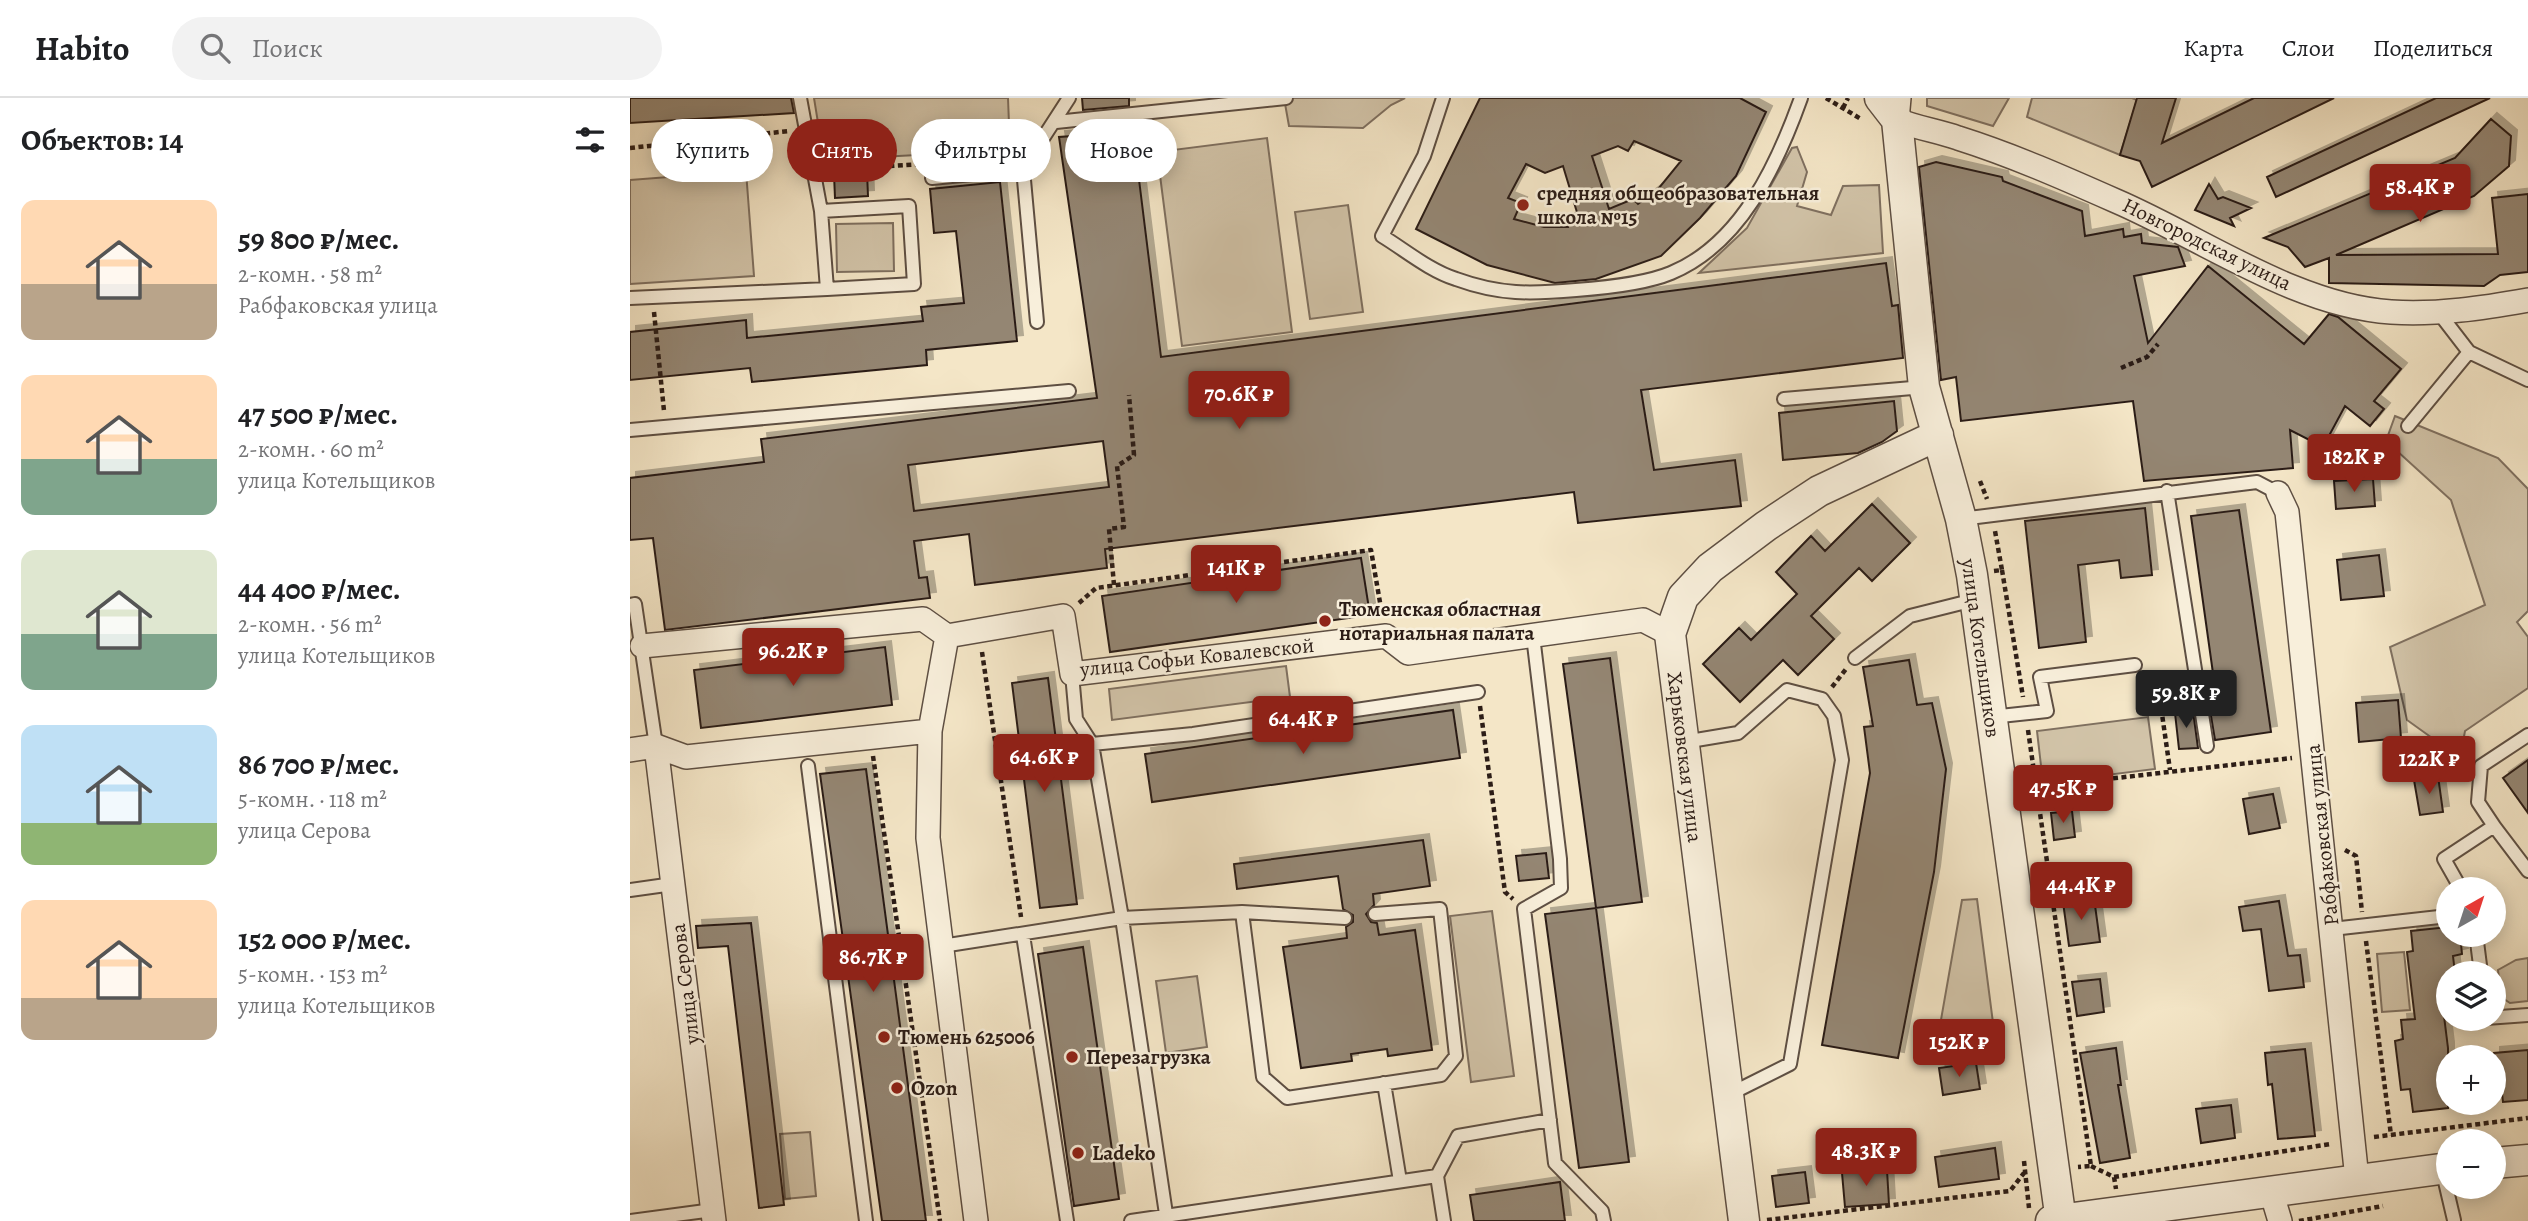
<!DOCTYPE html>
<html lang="ru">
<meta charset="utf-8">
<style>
body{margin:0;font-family:Alegreya,serif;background:#f2f2f2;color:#202124;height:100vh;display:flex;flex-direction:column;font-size:26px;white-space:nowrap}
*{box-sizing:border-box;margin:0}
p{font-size:23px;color:#757577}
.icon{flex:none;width:38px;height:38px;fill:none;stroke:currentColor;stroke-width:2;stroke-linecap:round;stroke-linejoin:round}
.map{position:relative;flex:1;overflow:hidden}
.panel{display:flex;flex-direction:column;background:#fff;width:630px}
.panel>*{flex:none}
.banner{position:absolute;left:21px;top:21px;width:665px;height:63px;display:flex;gap:14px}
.needle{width:46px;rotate:39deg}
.buttons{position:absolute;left:1806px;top:779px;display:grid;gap:14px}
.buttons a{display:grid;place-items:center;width:70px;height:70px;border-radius:50%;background:#fff;box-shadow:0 4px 18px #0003;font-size:35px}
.price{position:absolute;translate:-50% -60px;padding:0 16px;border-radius:7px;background:#8f2418;color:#fff;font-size:23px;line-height:46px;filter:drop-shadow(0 2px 4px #0008)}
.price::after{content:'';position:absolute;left:50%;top:42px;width:21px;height:16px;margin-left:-10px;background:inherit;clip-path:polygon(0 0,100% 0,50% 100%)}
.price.selected{background:#222;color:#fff}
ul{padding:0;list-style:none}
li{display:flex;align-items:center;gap:21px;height:175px;padding:0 21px}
li span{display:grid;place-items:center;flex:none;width:196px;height:140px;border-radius:14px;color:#555}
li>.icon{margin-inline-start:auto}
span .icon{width:84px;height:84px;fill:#fffc;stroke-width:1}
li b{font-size:30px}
h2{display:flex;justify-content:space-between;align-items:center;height:84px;padding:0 21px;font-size:30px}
.pill{padding:0 24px;border-radius:32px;background:#fff;box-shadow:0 4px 18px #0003;font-size:24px;line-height:63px}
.pill.selected{background:#8f2418;color:#fff}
header{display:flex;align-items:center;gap:42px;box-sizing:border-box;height:98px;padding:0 35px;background:#fff;border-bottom:2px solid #e0e0e0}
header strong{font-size:33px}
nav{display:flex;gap:38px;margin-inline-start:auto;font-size:24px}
.search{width:490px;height:63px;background:#f2f2f2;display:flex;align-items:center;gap:18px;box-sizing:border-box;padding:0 24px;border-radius:38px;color:#757577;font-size:26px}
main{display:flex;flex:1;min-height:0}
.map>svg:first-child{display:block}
</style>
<header>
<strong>Habito</strong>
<div class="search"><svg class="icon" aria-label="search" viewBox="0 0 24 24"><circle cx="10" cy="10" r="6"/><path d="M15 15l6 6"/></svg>Поиск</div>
<nav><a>Карта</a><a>Слои</a><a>Поделиться</a></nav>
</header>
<main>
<section class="panel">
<h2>Объектов: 14<svg class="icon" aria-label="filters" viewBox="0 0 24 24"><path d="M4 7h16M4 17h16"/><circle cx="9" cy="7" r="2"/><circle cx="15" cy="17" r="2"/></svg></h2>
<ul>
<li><span style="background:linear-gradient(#ffd9b3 60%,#b9a48a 0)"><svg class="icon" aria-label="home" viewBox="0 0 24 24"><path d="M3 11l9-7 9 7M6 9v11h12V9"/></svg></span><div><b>59 800 ₽/мес.</b><p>2-комн. · 58 m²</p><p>Рабфаковская улица</p></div></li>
<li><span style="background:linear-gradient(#ffd9b3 60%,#7fa58c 0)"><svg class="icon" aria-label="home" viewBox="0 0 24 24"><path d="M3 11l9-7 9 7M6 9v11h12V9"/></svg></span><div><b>47 500 ₽/мес.</b><p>2-комн. · 60 m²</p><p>улица Котельщиков</p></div></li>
<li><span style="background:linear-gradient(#dfe7d0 60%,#7fa58c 0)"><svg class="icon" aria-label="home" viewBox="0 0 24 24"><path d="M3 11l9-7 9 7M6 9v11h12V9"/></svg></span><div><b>44 400 ₽/мес.</b><p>2-комн. · 56 m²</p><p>улица Котельщиков</p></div></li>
<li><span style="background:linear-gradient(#bfe0f5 70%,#8fb573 0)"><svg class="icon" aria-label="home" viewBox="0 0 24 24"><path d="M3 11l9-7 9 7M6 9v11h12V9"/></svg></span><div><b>86 700 ₽/мес.</b><p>5-комн. · 118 m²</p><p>улица Серова</p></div></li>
<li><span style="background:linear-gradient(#ffd9b3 70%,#b9a48a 0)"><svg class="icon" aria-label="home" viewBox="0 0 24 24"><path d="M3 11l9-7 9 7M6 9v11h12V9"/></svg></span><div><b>152 000 ₽/мес.</b><p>5-комн. · 153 m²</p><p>улица Котельщиков</p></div></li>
</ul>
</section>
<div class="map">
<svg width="1898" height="1123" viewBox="0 0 1898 1123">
<defs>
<filter id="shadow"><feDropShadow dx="6" dy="-6" stdDeviation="0" flood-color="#0004"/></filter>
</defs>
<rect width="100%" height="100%" fill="#f4e6c7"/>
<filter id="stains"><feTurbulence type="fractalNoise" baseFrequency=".00286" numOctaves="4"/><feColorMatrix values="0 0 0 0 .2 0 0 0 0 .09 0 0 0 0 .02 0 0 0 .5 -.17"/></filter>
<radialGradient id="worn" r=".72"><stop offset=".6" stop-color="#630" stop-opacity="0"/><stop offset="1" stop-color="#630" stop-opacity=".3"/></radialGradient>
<!-- green -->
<path fill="#d2c4a9" stroke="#7f7060" stroke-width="2" d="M 184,0 L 378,0 L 380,52 L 194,62 Z
M 654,0 L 775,0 L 761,7 L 733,30 L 659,28 Z
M 1297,0 L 1379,0 L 1363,28 L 1297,8 Z
M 1402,0 L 1502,0 L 1507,2 L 1490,57 L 1397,19 Z
M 637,40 L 662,234 L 552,248 L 527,54 Z
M 1167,49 L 1177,74 L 1167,108 L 1201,117 L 1213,88 L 1249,87 L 1253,155 L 1069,175 L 1117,130 L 1162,50 Z
M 116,73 L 124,178 L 0,186 L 0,82 Z
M 718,107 L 733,214 L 680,221 L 665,114 Z
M 263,125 L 264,173 L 207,174 L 206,126 Z
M 1765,318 L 1868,360 L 1898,391 L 1898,513 L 1887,524 L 1898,539 L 1898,590 L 1835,633 L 1830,660 L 1777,622 L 1760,549 L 1855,507 L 1821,402 L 1756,343 Z
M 656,568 L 660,599 L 482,622 L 479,591 Z
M 1518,619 L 1525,671 L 1413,685 L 1407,633 Z
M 1347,801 L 1366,948 L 1305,956 L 1332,802 Z
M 862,813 L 884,978 L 841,984 L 820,818 Z
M 1774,854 L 1780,912 L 1752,914 L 1747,856 Z
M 1898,860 L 1898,903 L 1880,905 L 1871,899 L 1868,872 L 1886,862 Z
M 567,878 L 577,949 L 536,955 L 526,883 Z
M 180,1034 L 186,1098 L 155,1101 L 150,1036 Z"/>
<!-- building -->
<path fill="#948673" stroke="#2c1d17" stroke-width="2" fill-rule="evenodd" filter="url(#shadow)" d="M 0,0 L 161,0 L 164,15 L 0,25 Z
M 452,0 L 499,0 L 499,8 L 453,12 Z
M 850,0 L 1110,0 L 1136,14 L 1106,78 L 1070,120 L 1031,158 L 966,181 L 925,185 L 857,167 L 786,131 ZM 1004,43 L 1051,63 L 1029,90 L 1008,106 L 1003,101 L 979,111 L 962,58 L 988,48 L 998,53 ZM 896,66 L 915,75 L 933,68 L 949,121 L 937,121 L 938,129 L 914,129 L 884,121 L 891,105 L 878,100 Z
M 1507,0 L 1546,0 L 1532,45 L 1624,0 L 1704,0 L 1522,89 L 1510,63 L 1490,57 Z
M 1806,0 L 1860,0 L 1646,99 L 1637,79 Z
M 1861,21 L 1881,38 L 1879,68 L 1844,98 L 1706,157 L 1868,156 L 1862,100 L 1898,96 L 1898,174 L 1870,177 L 1854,188 L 1699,185 L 1699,160 L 1675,169 L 1658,149 L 1634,140 L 1825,60 Z
M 502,25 L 531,259 L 1256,165 L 1262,208 L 1268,207 L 1273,260 L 1011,292 L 1024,372 L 1105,362 L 1111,408 L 948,425 L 944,394 L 475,451 L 477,470 L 345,487 L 339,436 L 284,443 L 289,480 L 297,479 L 300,500 L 35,532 L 23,440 L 0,442 L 0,380 L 134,364 L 131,341 L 467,300 L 429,39 L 457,37 L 456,30 ZM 473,343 L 479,389 L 284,413 L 278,367 Z
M 1306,64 L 1372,79 L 1373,83 L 1452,113 L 1455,138 L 1493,131 L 1494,139 L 1511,136 L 1512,145 L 1548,149 L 1555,168 L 1504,178 L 1518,245 L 1578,168 L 1674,246 L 1699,216 L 1708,219 L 1771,271 L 1744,303 L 1754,311 L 1740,328 L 1715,308 L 1693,349 L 1660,332 L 1663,370 L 1514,383 L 1503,303 L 1331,323 L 1326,279 L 1311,282 L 1289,69 Z
M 237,74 L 238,98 L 205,100 L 204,76 Z
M 370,84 L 387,243 L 296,252 L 297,267 L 122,284 L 120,270 L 0,282 L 0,234 L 116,222 L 117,240 L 293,223 L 291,209 L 334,205 L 326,133 L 304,135 L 300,91 Z
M 1579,86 L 1588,101 L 1593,99 L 1621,110 L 1600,120 L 1604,128 L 1565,112 Z
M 1264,303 L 1267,333 L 1252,344 L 1228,355 L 1153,362 L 1149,315 Z
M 1743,381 L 1745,408 L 1706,411 L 1704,383 Z
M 1242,406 L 1280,445 L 1242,483 L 1229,470 L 1181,518 L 1204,541 L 1168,577 L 1153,562 L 1110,604 L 1073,566 L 1109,530 L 1121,542 L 1167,496 L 1146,474 L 1181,438 L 1195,453 Z
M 1515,410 L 1522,477 L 1491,480 L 1489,462 L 1448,467 L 1456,544 L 1409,550 L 1395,423 Z
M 1609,412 L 1641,634 L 1585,642 L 1580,612 L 1588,611 L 1561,418 Z
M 1749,457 L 1754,498 L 1711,502 L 1707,462 Z
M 731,460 L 740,517 L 480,554 L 472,498 Z
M 255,549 L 262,607 L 71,630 L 64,572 Z
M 980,560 L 1012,804 L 966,810 L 933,566 Z
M 1279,562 L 1287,607 L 1302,605 L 1316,671 L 1304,774 L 1268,960 L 1192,947 L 1240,675 L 1234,629 L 1243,628 L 1233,569 Z
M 418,580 L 447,806 L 410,810 L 382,585 Z
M 1768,602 L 1771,640 L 1729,644 L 1726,605 Z
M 823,612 L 830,660 L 522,704 L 515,656 Z
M 1563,613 L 1568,650 L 1549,651 L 1545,615 Z
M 1898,662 L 1898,715 L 1873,680 Z
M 236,671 L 296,1123 L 252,1123 L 190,676 Z
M 1808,678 L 1813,714 L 1790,717 L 1784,682 Z
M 1643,696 L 1650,730 L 1619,736 L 1613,701 Z
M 1442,713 L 1445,739 L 1424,742 L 1421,715 Z
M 793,742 L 800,788 L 743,796 L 744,807 L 736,816 L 741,824 L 747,825 L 749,837 L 785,832 L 802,952 L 758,958 L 757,951 L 721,956 L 722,963 L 671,970 L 653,849 L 717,840 L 716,829 L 723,824 L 723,817 L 713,811 L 708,778 L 607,791 L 604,766 Z
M 916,755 L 919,780 L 889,783 L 886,758 Z
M 1464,800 L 1470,844 L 1439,848 L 1433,804 Z
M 1649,803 L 1658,858 L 1670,857 L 1674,889 L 1639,893 L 1631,831 L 1613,833 L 1609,809 Z
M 966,810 L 999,1064 L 949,1070 L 915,816 Z
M 121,825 L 154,1107 L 129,1110 L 98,848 L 68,850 L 66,828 Z
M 1818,829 L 1818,836 L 1830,836 L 1832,856 L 1823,858 L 1825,875 L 1818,875 L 1818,917 L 1814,918 L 1818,950 L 1818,1010 L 1783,1014 L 1780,991 L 1771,992 L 1765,943 L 1773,941 L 1771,922 L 1785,921 L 1777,854 L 1783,853 L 1781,833 Z
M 453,849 L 489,1101 L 444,1108 L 408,856 Z
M 1470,881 L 1474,914 L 1447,918 L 1442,884 Z
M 1486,950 L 1491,987 L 1488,987 L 1500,1060 L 1470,1065 L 1450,955 Z
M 1675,951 L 1685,1038 L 1648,1041 L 1642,986 L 1638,987 L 1635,955 Z
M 1898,952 L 1898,1002 L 1873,1004 L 1872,995 L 1864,996 L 1864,955 Z
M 1346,965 L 1350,991 L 1313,997 L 1309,970 Z
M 1601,1007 L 1605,1040 L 1571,1045 L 1566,1011 Z
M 1365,1050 L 1369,1081 L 1309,1089 L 1305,1059 Z
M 1257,1072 L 1259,1106 L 1215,1109 L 1212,1075 Z
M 1175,1074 L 1179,1105 L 1146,1109 L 1142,1078 Z
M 930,1084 L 935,1123 L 844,1123 L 840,1097 Z"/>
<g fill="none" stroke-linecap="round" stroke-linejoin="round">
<!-- service casing -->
<g stroke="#5e4f43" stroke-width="16">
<path id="service" d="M 813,0 L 794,58 L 752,138 C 775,152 800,173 826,181 C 870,197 901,196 946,192 C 973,190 1017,185 1041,175 C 1111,146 1147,67 1171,0
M 426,24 L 656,0
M 302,80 L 393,71
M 191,113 L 279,108 L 284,186 L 197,191
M 0,200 L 197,191 L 191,113 L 170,0
M 1809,215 L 1839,254 L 1898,282
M 407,224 L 393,71 L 439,0
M 1154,301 L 1294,289
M 1778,328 L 1839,254
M 0,332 L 439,293
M 1537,393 L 1577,648
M 1331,421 L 1627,384 L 1648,395
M 0,507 L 5,506 L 26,648
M 903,538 L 930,761 L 931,790 L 894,811 L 925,1065 L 972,1113 L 974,1123
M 1225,560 L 1280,518 L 1344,502
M 442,576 L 446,621 L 462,646 L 492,820 L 536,1116
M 1361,619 L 1417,613 L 1410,579 L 1505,567
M 1054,644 L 1108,635 L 1157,592 L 1192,601 L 1204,618 L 1212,662 L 1160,966 L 1098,997
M 462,646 L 563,636 L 848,594
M 178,668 L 236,1123
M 1864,728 L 1848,704 L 1851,668 L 1898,637
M 1831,791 L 1814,761 L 1864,728 L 1898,773
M 0,792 L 43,786
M 612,814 L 715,820
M 1702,831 L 1818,818
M 1846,836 L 1851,875
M 393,837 L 437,1123
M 312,848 L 492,820 L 612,814 L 633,979 L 657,1000 L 811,977 L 826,958 L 810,811 L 745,816
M 1856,920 L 1898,917
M 754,985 L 770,1083
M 1812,1071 L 1824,1122
M 0,1123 L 83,1112
M 501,1123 L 807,1078
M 814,1123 L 807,1078 L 828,1038 L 920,1022"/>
</g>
<!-- minor casing -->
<g stroke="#5e4f43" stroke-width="26">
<path id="minor" d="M 1269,0 L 1267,22 C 1287,30 1308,33 1328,40 C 1382,57 1434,80 1486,103 C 1572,140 1666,208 1761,214 C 1807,217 1853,210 1898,202
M 1648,395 L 1657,414 L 1727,1081
M 317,538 L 300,633 L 298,740 L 346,1123
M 12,548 L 293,521 L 317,538 L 433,518 L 442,576 L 756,538 L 778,555 L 1013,522 L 1040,536
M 26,648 L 84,1123
M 0,652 L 26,648 L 56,659 L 300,633
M 1641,1093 L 1650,1123"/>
</g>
<!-- tertiary casing -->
<g stroke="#5e4f43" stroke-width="33">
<path id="tertiary" d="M 1250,0 L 1267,22 L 1294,289 L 1331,421 L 1342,477 L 1431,1123
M 1864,1065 L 1898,1062
M 1114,1123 L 1040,536 L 1053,499 L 1080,470 L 1136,428 L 1189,393 L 1308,337
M 1421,1123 L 1818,1070"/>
</g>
<!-- path -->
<path stroke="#2c1d17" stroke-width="4.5" stroke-dasharray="5 3.5" stroke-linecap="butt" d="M 1196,0 L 1231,21
M 1213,10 L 1218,0
M 0,50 L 159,33
M 200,72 L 292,66
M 24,214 L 34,313
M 1491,270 L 1517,259 L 1528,246
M 1350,383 L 1357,401
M 1372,472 L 1393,599
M 1364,473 L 1372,472 L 1365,433
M 484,487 L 479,431 L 494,429 L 487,368 L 504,357 L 499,297
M 449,505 L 466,490 L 741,452 L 752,516
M 352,554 L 391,819
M 1202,589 L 1216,571
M 1530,602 L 1540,672
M 850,608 L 875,794 L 883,801
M 1398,632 L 1461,1068 L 1448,1069
M 243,658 L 310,1123
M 1407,689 L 1662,660
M 1715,752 L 1726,758 L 1732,814
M 1736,843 L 1761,1037
M 1744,1039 L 1898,1020
M 1394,1063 L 1399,1110
M 1461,1068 L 1484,1079 L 1486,1091
M 1484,1079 L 1701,1046
M 1834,1093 L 1857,1090
M 1137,1122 L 1380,1093 L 1394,1075
M 1669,1123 L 1753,1108"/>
<!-- service -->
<use href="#service" stroke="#f8efdb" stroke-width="12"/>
<!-- minor -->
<use href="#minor" stroke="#f8efdb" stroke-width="23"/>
<!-- tertiary -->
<use href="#tertiary" stroke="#f8efdb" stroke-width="30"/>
</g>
<!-- markers -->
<g fill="#8f2418" stroke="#f8efdb" stroke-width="2.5">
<circle cx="893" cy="107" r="7"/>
<circle cx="695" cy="523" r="7"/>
<circle cx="254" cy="939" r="7"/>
<circle cx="442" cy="959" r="7"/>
<circle cx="267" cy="990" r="7"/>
<circle cx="448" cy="1055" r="7"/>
</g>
<g text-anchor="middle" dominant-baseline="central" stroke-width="5" stroke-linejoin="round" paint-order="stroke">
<!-- poi labels -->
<g font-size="21" font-weight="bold" fill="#2c1d17" stroke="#f8efdb" text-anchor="start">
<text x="907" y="95">средняя общеобразовательная<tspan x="907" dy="24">школа №15</tspan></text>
<text x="709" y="511">Тюменская областная<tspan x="709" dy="24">нотариальная палата</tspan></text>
<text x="268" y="939">Тюмень 625006</text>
<text x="456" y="959">Перезагрузка</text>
<text x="281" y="990">Ozon</text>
<text x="462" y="1055">Ladeko</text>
</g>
<!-- street labels -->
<g font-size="21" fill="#2c1d17" stroke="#f8efdb">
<text transform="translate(1577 146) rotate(26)">Новгородская улица</text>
<text transform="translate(1351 550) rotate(82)">улица Котельщиков</text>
<text transform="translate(567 559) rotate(-6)">улица Софьи Ковалевской</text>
<text transform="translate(1055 659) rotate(83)">Харьковская улица</text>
<text transform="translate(1692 737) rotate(-96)">Рабфаковская улица</text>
<text transform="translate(55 886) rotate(-97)">улица Серова</text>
</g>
</g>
<rect width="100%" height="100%" filter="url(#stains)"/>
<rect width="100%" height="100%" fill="url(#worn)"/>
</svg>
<div class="buttons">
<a><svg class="needle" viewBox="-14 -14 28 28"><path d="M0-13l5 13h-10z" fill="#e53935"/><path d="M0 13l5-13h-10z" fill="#757577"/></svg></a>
<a><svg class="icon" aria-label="layers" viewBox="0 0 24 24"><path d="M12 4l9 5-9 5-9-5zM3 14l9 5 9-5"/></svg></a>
<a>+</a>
<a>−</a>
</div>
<b class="price" style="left:1790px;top:126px">58.4K ₽</b>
<b class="price" style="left:609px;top:333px">70.6K ₽</b>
<b class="price" style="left:1724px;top:396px">182K ₽</b>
<b class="price" style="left:606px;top:507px">141K ₽</b>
<b class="price" style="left:163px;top:590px">96.2K ₽</b>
<b class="price selected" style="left:1556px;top:632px">59.8K ₽</b>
<b class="price" style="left:673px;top:658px">64.4K ₽</b>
<b class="price" style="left:414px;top:696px">64.6K ₽</b>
<b class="price" style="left:1799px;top:698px">122K ₽</b>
<b class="price" style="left:1433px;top:727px">47.5K ₽</b>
<b class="price" style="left:1451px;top:824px">44.4K ₽</b>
<b class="price" style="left:243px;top:896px">86.7K ₽</b>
<b class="price" style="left:1329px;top:981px">152K ₽</b>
<b class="price" style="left:1236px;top:1090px">48.3K ₽</b>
<div class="banner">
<a class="pill">Купить</a>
<a class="pill selected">Снять</a>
<a class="pill">Фильтры</a>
<a class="pill">Новое</a>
</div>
</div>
</main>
